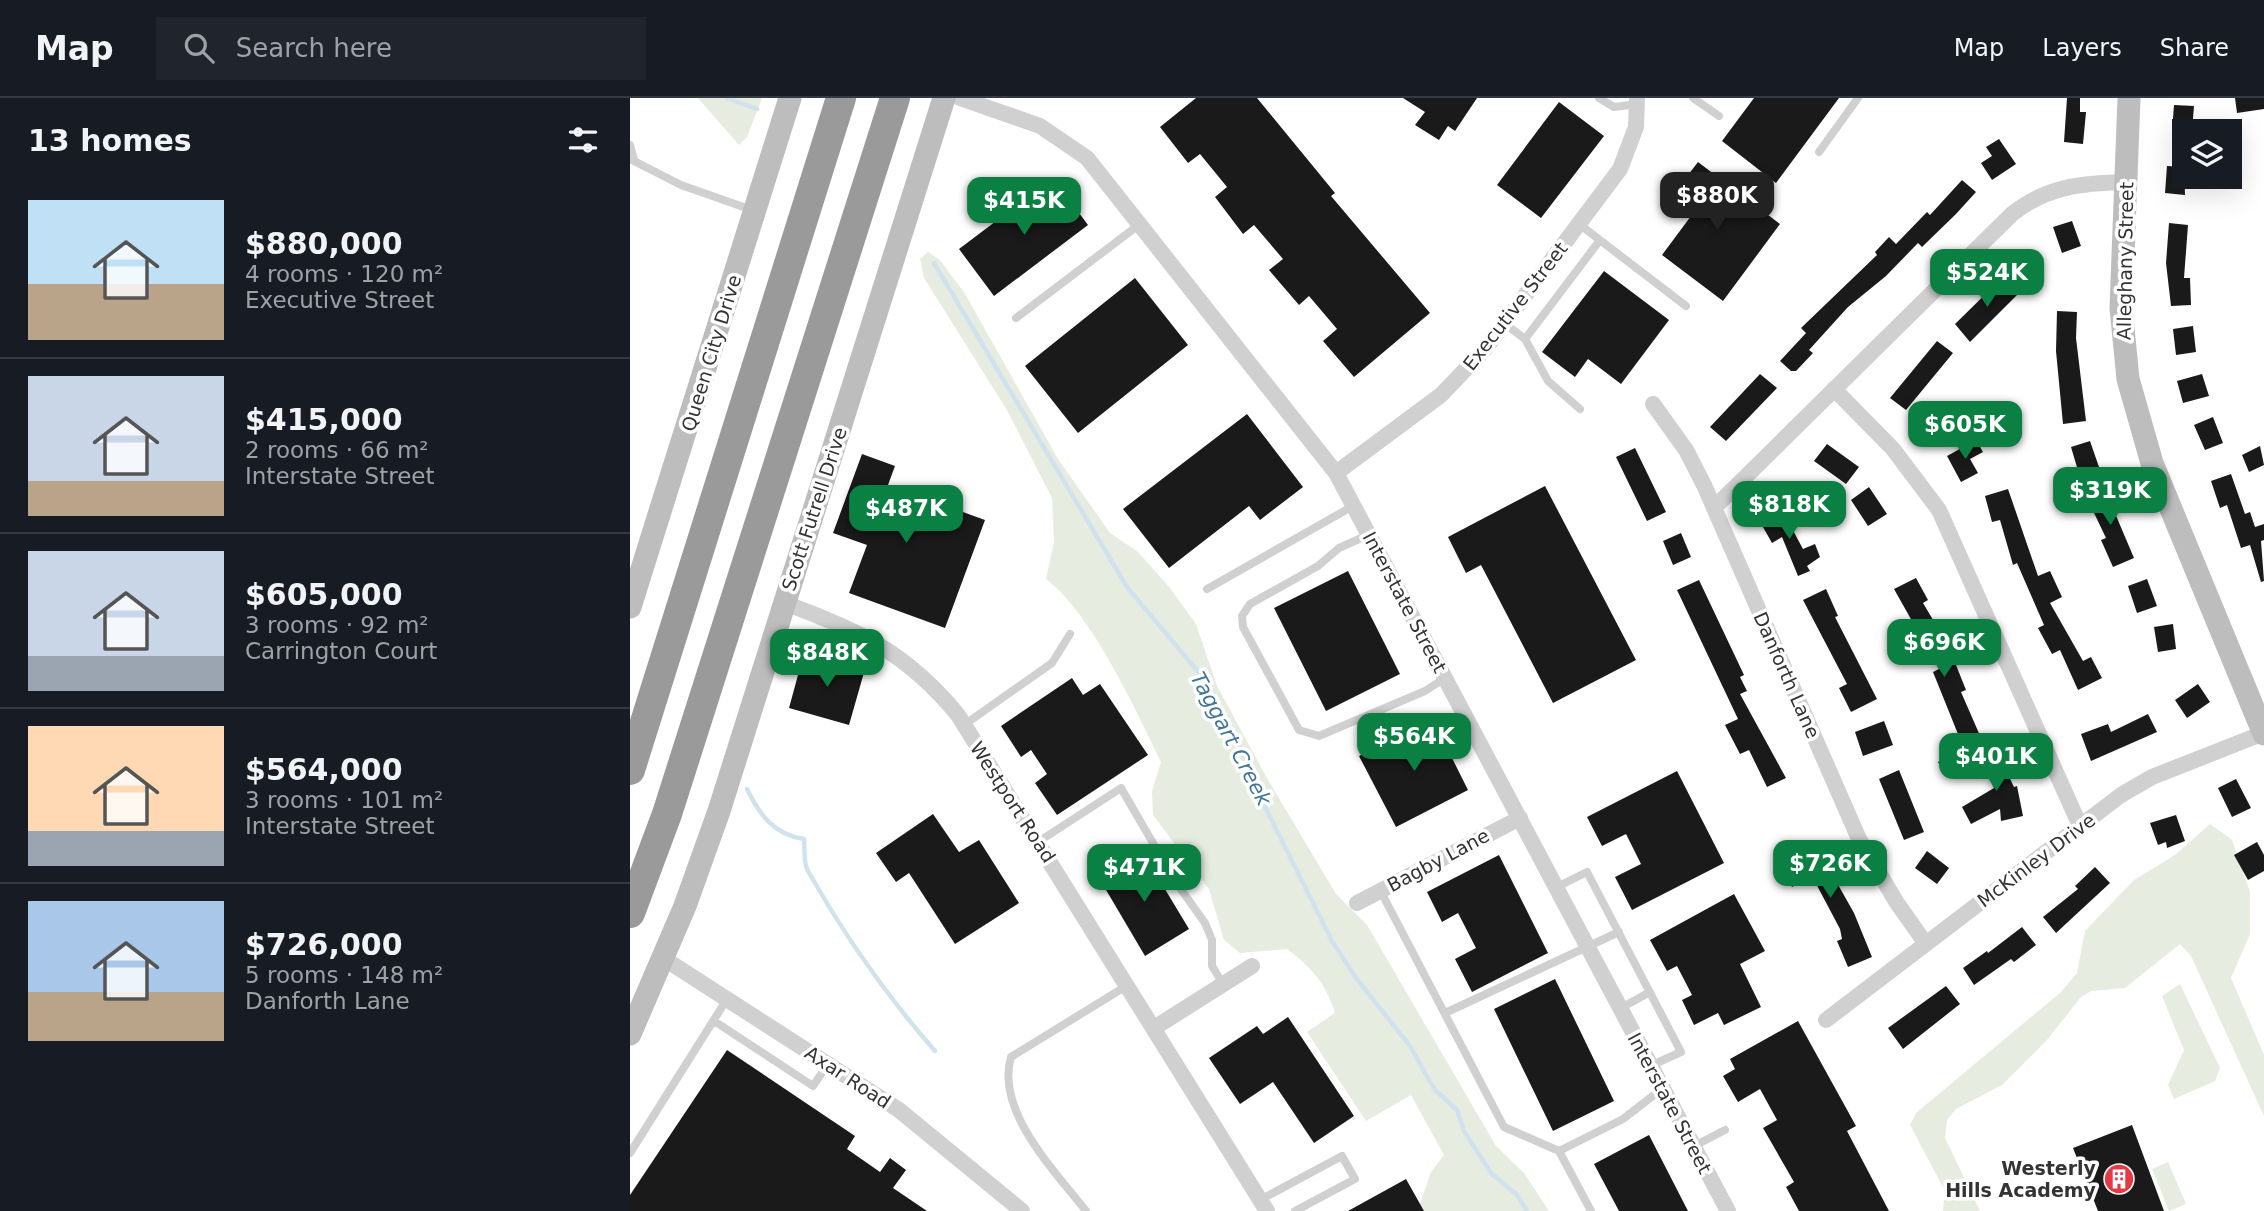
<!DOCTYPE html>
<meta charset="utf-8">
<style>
body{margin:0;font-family:"DejaVu Sans",sans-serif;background:#20242c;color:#f1f3f6;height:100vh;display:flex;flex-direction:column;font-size:26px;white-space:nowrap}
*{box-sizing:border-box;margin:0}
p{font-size:23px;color:#9ea1a6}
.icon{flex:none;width:38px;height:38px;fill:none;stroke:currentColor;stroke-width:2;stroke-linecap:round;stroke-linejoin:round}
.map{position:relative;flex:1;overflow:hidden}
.drawer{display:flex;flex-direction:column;background:#171b24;width:630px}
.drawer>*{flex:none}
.buttons{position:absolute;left:1542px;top:21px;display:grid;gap:14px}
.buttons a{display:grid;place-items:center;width:70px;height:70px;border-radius:0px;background:#171b24;box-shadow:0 7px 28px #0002;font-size:35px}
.price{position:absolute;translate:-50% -60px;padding:0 16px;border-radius:14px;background:#0b8043;color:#fff;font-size:23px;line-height:46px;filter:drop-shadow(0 2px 4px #0008)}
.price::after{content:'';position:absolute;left:50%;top:42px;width:21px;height:16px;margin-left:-10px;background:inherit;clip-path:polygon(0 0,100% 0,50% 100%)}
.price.active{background:#222;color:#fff}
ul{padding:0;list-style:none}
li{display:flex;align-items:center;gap:21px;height:175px;padding:0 28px}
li+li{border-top:2px solid #363941}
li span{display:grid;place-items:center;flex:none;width:196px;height:140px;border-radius:0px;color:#555}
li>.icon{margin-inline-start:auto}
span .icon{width:84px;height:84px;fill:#fffc;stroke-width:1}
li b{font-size:30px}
h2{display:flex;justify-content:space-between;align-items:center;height:84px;padding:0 28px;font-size:30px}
header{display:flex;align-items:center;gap:42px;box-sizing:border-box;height:98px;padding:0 35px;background:#171b24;border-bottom:2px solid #363941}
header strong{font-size:33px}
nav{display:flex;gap:38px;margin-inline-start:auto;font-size:24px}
.search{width:490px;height:63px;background:#20242c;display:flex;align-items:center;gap:18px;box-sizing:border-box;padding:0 24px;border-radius:0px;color:#9ea1a6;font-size:26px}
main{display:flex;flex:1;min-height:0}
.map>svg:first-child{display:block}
</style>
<header>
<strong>Map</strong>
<div class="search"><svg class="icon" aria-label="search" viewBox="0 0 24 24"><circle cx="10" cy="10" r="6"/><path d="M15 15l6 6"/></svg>Search here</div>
<nav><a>Map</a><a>Layers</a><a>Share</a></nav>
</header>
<main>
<section class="drawer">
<h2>13 homes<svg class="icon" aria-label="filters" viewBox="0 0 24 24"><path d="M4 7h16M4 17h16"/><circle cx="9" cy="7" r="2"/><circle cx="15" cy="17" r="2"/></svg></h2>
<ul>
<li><span style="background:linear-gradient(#bfe0f5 60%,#b9a48a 0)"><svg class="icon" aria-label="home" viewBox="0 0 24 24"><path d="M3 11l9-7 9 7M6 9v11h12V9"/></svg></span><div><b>$880,000</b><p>4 rooms · 120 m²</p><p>Executive Street</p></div></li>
<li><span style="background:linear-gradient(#c9d6e8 75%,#b9a48a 0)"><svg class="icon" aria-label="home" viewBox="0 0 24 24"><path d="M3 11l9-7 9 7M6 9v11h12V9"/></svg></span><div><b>$415,000</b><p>2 rooms · 66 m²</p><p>Interstate Street</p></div></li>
<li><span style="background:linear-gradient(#c9d6e8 75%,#9aa5b1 0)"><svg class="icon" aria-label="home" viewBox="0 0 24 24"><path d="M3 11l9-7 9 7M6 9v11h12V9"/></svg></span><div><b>$605,000</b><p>3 rooms · 92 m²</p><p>Carrington Court</p></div></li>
<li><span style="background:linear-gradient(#ffd9b3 75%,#9aa5b1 0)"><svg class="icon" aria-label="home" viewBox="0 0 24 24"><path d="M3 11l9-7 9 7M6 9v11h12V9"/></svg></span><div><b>$564,000</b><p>3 rooms · 101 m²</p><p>Interstate Street</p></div></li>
<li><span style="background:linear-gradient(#a9c7e8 65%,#b9a48a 0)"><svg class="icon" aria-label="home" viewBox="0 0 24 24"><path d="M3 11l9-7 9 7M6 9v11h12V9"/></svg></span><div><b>$726,000</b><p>5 rooms · 148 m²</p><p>Danforth Lane</p></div></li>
</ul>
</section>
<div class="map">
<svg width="1634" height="1113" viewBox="0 0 1634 1113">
<rect width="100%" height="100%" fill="#fff"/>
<!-- green -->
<path fill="#e6ecdf" d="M 68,0 L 132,0 L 117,39 L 109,47 Z
M 298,154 L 310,162 L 335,196 L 428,361 L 480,435 L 507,453 L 540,490 L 566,526 L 587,588 L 638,682 L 706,796 L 737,827 L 866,1048 L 894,1075 L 919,1113 L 794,1113 L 790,1106 L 801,1074 L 814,1057 L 781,997 L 736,1023 L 677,934 L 705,915 C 696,885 681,869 657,851 L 610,855 L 594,842 L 579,791 L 523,717 L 522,693 L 531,664 C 506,612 462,516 416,481 L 424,444 L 422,400 L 377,312 L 294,180 L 290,161 Z
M 1580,726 L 1602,742 L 1620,794 L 1620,836 L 1601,880 L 1634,957 L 1634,1018 L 1561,858 L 1550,846 L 1495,890 L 1461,893 L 1450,900 L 1417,942 L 1372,987 L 1326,1011 L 1317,1022 L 1315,1040 L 1350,1113 L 1313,1113 L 1315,1093 L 1280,1027 L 1286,1015 L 1431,894 L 1447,875 L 1455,833 L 1504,782 L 1545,757 Z
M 1550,886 L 1590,970 L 1585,983 L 1544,1001 L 1538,987 L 1554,952 L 1532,898 Z
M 1538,1064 L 1556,1106 L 1539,1113 L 1522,1071 Z"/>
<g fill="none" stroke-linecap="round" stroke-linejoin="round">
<!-- stream -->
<path stroke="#cfe2ee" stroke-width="4.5" d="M 96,0 L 127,11
M 304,165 L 497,489 L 575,582 L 619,667 L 633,705 L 702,843 L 726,880 L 780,948 L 804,991 L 827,1012 L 834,1033 L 861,1075 L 887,1097 L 897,1113
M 117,691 C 129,716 144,737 174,741 C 175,750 173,765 178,773 C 213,835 257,898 305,953"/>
</g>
<!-- building -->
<path fill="#1a1a1a" d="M 566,0 L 627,0 L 705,95 L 701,98 L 800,215 L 724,279 L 693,243 L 707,231 L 679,198 L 669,207 L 639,172 L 653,161 L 624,127 L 613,136 L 585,99 L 597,89 L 570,56 L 558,65 L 530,29 Z
M 773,0 L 847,0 L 825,33 L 818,28 L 809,42 L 785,27 L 795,14 Z
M 1124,0 L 1209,0 L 1146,85 L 1092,43 Z
M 1437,0 L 1450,0 L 1450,14 L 1456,14 L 1453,46 L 1434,44 Z
M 1605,0 L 1634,0 L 1634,11 L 1607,15 Z
M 929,4 L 974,38 L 911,120 L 867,87 Z
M 1544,7 L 1564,8 L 1562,33 L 1542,34 Z
M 1369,41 L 1386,66 L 1362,82 L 1351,65 L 1362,58 L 1356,49 Z
M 1068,64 L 1150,126 L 1093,203 L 1032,157 L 1061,118 L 1039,102 Z
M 1537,68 L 1554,69 L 1555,97 L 1535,95 Z
M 423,80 L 458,127 L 364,198 L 329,151 Z
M 1332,82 L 1346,94 L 1326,116 L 1292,149 L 1288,145 L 1256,178 L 1218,209 L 1179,252 L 1183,255 L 1166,273 L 1161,273 L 1150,263 L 1176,235 L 1171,230 L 1247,157 L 1245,154 L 1259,139 L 1266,146 L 1297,114 L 1300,117 Z
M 1442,123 L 1451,148 L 1432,155 L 1423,129 Z
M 1539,125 L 1558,127 L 1554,180 L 1560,180 L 1561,207 L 1541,208 L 1536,165 Z
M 974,173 L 1039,222 L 991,286 L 958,261 L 945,279 L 912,254 Z
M 1373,179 L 1389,195 L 1340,244 L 1325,226 Z
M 505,180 L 558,247 L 448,335 L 395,268 Z
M 1427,213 L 1447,214 L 1446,240 L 1456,323 L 1433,326 L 1426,253 Z
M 1563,228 L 1566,254 L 1546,257 L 1543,231 Z
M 1307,243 L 1323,255 L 1276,312 L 1260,300 Z
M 1130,276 L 1147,290 L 1096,343 L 1080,329 Z
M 1572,276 L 1579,298 L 1553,305 L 1547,283 Z
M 617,316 L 673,389 L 630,422 L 619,408 L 539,470 L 493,411 Z
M 1583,319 L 1593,345 L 1575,352 L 1564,327 Z
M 1346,342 L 1353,354 L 1340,361 L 1348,375 L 1331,384 L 1317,358 Z
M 1460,343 L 1469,369 L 1449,376 L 1441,349 Z
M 1197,346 L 1229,369 L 1216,386 L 1184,363 Z
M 1630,348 L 1634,367 L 1619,374 L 1612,357 Z
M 1005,350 L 1036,414 L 1017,423 L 986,359 Z
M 232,356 L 265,368 L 258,387 L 355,422 L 315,530 L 219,495 L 237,447 L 203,435 Z
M 1601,376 L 1615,416 L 1620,414 L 1625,429 L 1634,426 L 1634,442 L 1631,443 L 1634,483 L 1631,484 L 1620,447 L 1611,450 L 1597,407 L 1590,410 L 1581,383 Z
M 1473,387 L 1504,460 L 1483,469 L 1471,442 L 1476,440 L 1455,396 Z
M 915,388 L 1006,562 L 923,605 L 851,467 L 836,475 L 818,439 Z
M 1239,389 L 1257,416 L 1238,428 L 1221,402 Z
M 1378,391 L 1408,478 L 1420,473 L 1432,499 L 1420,505 L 1453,563 L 1461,559 L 1472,580 L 1448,592 L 1430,552 L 1422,556 L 1408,530 L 1414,527 L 1387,465 L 1383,467 L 1370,422 L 1362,424 L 1355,398 Z
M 1151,410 L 1173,451 L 1185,446 L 1190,459 L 1177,468 L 1180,473 L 1168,478 L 1152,439 L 1142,445 L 1129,422 Z
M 1051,435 L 1061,459 L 1043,467 L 1033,443 Z
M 718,473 L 770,576 L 696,613 L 644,510 Z
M 1286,480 L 1298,502 L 1293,505 L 1318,547 L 1336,592 L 1331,594 L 1358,656 L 1316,679 L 1308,664 L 1334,651 L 1303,574 L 1309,571 L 1264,491 Z
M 1517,481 L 1527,508 L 1507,515 L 1498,488 Z
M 1069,482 L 1114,577 L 1110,579 L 1117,593 L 1110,596 L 1156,680 L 1137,689 L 1119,652 L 1110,656 L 1095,627 L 1108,621 L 1047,492 Z
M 1196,491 L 1208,518 L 1205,519 L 1247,601 L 1221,614 L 1209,590 L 1217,586 L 1173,502 Z
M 1543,526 L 1546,551 L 1528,554 L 1524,529 Z
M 174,555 L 235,571 L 219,627 L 159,610 Z
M 442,580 L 453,597 L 470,586 L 518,657 L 427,717 L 405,685 L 417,676 L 401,652 L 391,659 L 371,628 Z
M 1568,586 L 1580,604 L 1557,620 L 1545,602 Z
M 1518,616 L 1527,634 L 1461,663 L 1451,636 L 1478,626 L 1481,634 Z
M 802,620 L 838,692 L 766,729 L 729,658 Z
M 1254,623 L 1263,647 L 1233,658 L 1225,634 Z
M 1372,651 L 1377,662 L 1372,664 L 1384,689 L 1387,688 L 1393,718 L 1371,723 L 1370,711 L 1341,726 L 1332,709 L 1364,690 L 1350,661 Z
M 1269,672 L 1294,734 L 1274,742 L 1249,681 Z
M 1047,673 L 1094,765 L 1002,812 L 985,779 L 1011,766 L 996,736 L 972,748 L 957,719 Z
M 1606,681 L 1621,710 L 1602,719 L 1588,690 Z
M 303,716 L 329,754 L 349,742 L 389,805 L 325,846 L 279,775 L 266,784 L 246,755 Z
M 1546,717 L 1555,743 L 1537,750 L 1536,744 L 1528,747 L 1520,725 Z
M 1184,744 L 1224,815 L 1242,859 L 1218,869 L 1207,843 L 1212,841 L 1210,831 L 1182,778 L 1162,789 L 1151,769 L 1162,763 L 1159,758 Z
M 1627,744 L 1634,757 L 1634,773 L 1618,782 L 1604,757 Z
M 512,753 L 559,831 L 515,858 L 469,780 Z
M 1297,753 L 1319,770 L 1307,786 L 1285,770 Z
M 869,757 L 918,855 L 842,894 L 825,861 L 846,850 L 828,815 L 812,824 L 797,794 Z
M 1465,769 L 1480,785 L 1426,835 L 1413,819 L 1448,791 L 1445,788 Z
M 1104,796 L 1135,853 L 1110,866 L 1131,909 L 1094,927 L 1088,915 L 1064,927 L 1052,902 L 1062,897 L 1047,868 L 1037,873 L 1020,842 Z
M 1392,829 L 1406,847 L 1384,864 L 1381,861 L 1344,887 L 1333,870 L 1357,853 L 1358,855 Z
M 925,881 L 984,1003 L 923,1033 L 864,911 Z
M 1316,888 L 1330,906 L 1273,951 L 1258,930 Z
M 658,919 L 724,1018 L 684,1045 L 643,984 L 610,1006 L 579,960 L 627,928 L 633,936 Z
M 1168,923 L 1226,1028 L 1217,1033 L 1259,1113 L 1169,1113 L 1156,1089 L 1164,1084 L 1133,1030 L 1147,1022 L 1130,991 L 1108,1004 L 1093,978 L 1105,971 L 1100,961 Z
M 97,952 L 225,1038 L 217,1051 L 250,1074 L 260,1060 L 276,1072 L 263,1090 L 297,1113 L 0,1113 L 0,1097 Z
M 1502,1027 L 1534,1113 L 1468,1113 L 1443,1050 Z
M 1019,1037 L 1058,1113 L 989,1113 L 964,1066 Z
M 776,1081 L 794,1113 L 718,1113 Z"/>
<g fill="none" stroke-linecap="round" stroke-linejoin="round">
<!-- lane -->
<path stroke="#d0d0d0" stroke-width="8" d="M 969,0 L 984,9 L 1008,6
M 1063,0 L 1089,18
M 0,47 L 4,61
M 1189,54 L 1228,0
M 0,61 L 51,87 L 122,112
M 949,126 L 1056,208
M 386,220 L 510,126
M 874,225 L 895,241 L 970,142
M 895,241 L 918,283 L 950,311
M 738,437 L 709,450 L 688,468 L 620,506 L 612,518 L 613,529 L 669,632 L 689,638 L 795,593 L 815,580
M 577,491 L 723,408
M 334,627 L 422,565 L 440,536
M 408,744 L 491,690 L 545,783 L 575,825 L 582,842 L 582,868 L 593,886
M 927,789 L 957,774 L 1051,954 L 1020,968
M 750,792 L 874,1029 L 929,1053 L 961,1113
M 991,910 L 1020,894
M 815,915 L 989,834
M 84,923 L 183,988 L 198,966
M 1064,1048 L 1095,1032
M 929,1053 L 993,1021 L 1033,990
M 0,1055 L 97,901
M 630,1102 L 712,1058 L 725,1081 L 665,1113
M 456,1113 C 425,1073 365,1013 381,959 L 498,887"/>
<!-- street -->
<path stroke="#d0d0d0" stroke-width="16" d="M 330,0 L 410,28 L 457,60 L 706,375 L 1098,1113
M 1204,291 L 1263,351 L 1309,412 L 1450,728
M 1023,306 L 1056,352 L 1074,387 L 1229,741 L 1267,805 L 1296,846
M 706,375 L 811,297 L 855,251 L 990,71 L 1006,29 L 1007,0
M 1084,410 L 1382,116 C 1417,88 1453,85 1496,84
M 154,505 C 229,532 277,555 328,617 L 637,1113
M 727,805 L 890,720
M 33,860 L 269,1012 L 392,1113
M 1196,922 L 1491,697 L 1522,679 L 1634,635
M 524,930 L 622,868"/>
<!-- secondary -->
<path stroke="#bdbdbd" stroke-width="23" d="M 1499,0 L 1491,210 L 1498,281 L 1522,365 L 1634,636
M 0,509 L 160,0
M 0,936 L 55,808 L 89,713 L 314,0"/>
<!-- highway -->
<path stroke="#9a9a9a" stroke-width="30" d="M 0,672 L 211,0
M 0,815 L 37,716 L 265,0"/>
</g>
<!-- icons -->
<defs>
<g id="building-disc" transform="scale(1.575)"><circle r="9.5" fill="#e63946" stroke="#fff"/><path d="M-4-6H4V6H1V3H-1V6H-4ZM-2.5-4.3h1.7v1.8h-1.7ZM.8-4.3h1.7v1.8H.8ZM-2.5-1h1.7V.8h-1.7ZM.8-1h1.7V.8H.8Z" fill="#fff"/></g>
</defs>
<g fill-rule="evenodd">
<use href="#building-disc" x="1489" y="1081"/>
</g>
<g text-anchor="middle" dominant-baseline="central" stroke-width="7" stroke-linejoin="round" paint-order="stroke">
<!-- street labels -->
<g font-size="19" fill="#333" stroke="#fff">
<text transform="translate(1495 163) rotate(-89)">Alleghany Street</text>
<text transform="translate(885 208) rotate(-52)">Executive Street</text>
<text transform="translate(81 255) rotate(-73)">Queen City Drive</text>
<text transform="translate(184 411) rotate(-72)">Scott Futrell Drive</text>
<text transform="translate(775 504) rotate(62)">Interstate Street</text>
<text transform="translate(1157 577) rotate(66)">Danforth Lane</text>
<text transform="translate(383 704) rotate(57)">Westport Road</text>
<text transform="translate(808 762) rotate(-28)">Bagby Lane</text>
<text transform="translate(1406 762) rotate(-37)">McKinley Drive</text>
<text transform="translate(218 979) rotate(33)">Axar Road</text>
<text transform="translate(1040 1005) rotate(62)">Interstate Street</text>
</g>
<!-- poi labels -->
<g font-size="19" font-weight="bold" fill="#333" stroke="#fff" text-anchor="end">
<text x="1466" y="1070">Westerly<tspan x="1466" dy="22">Hills Academy</tspan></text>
</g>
<!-- water labels -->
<g font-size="21" font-style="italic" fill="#3f7597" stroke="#fff">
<text transform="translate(601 641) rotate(62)">Taggart Creek</text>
</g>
</g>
</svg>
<div class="buttons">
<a><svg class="icon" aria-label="layers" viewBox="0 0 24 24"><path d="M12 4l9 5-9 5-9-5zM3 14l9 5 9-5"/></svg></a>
</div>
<b class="price active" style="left:1087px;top:134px">$880K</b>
<b class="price" style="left:394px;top:139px">$415K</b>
<b class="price" style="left:1357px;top:211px">$524K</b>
<b class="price" style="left:1335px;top:363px">$605K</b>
<b class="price" style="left:1480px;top:429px">$319K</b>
<b class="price" style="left:1159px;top:443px">$818K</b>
<b class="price" style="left:276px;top:447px">$487K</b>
<b class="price" style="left:1314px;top:581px">$696K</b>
<b class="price" style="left:197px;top:591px">$848K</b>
<b class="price" style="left:784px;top:675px">$564K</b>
<b class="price" style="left:1366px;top:695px">$401K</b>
<b class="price" style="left:1200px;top:802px">$726K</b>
<b class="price" style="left:514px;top:806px">$471K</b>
</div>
</main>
